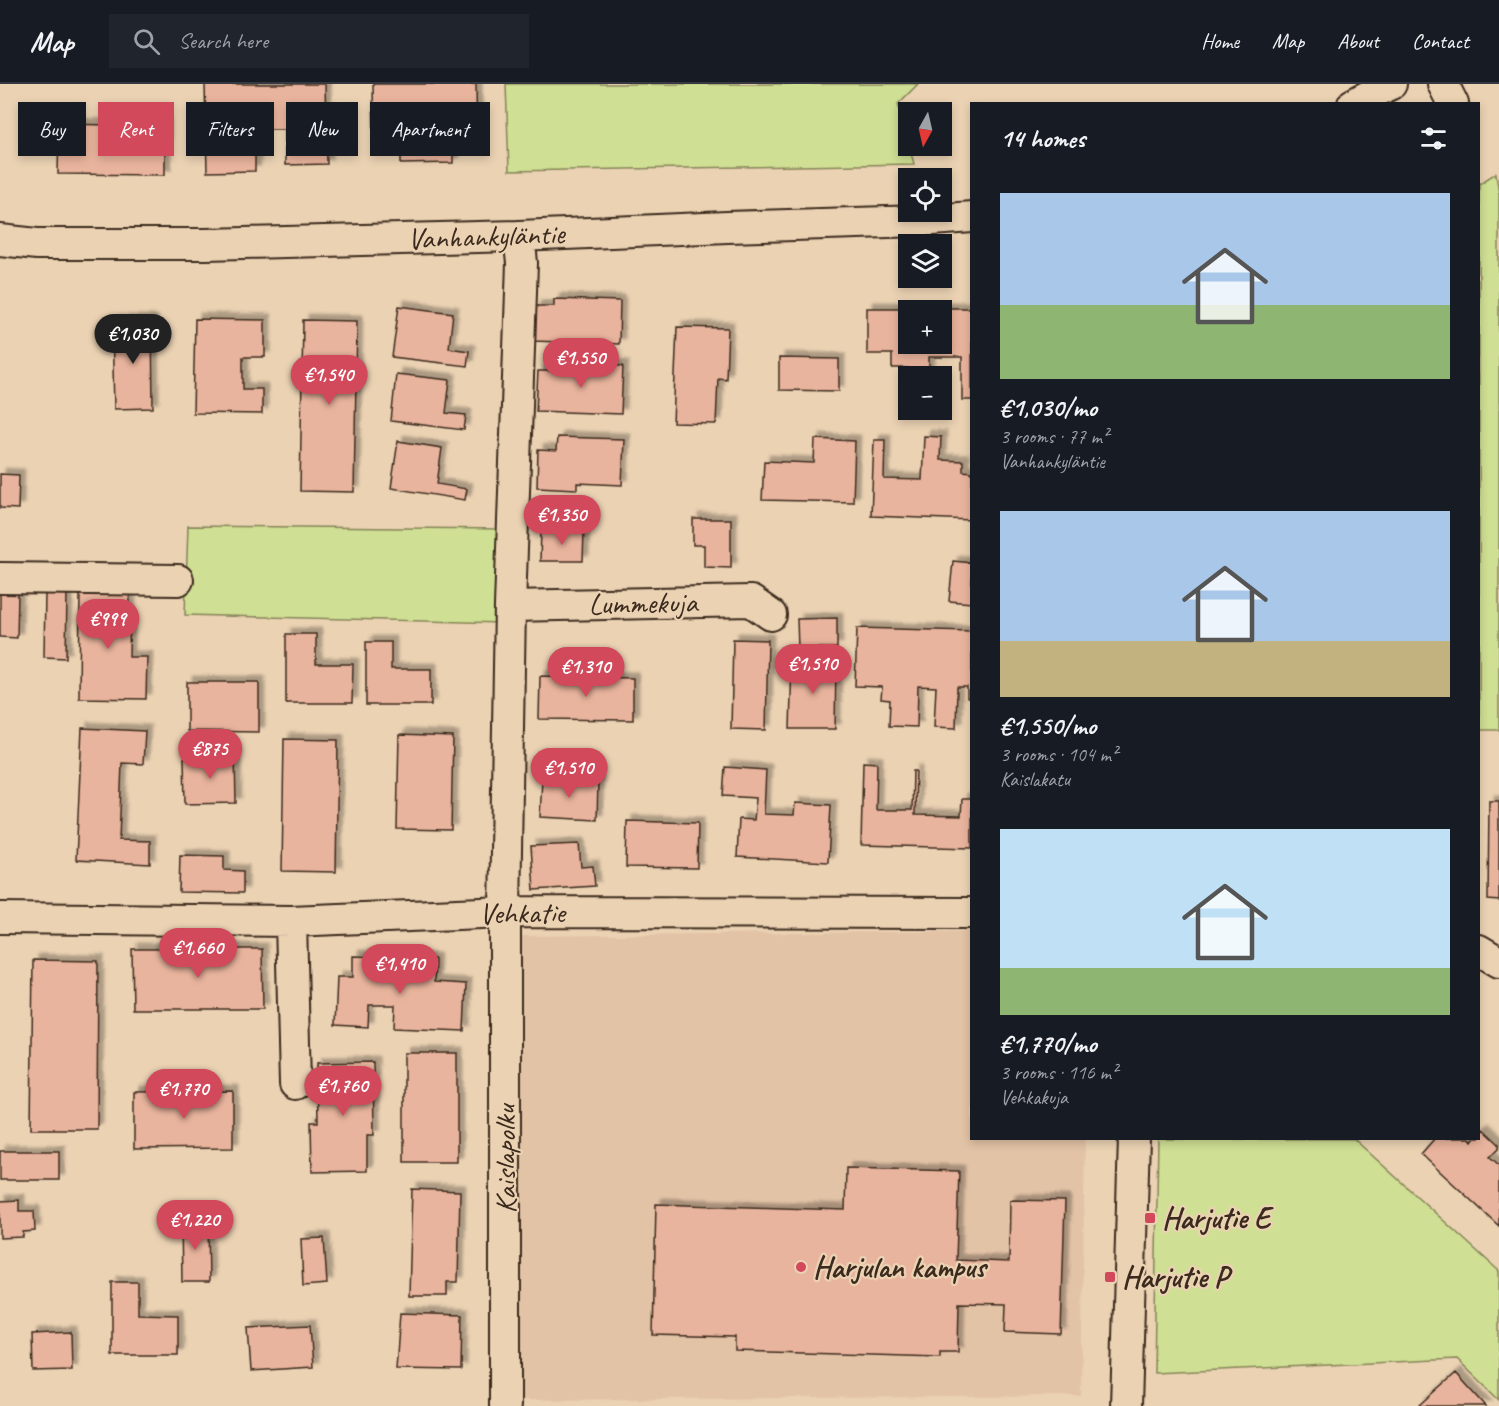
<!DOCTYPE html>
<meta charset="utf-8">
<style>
body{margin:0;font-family:Caveat,sans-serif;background:#20242c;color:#f1f3f6;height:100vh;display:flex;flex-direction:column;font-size:22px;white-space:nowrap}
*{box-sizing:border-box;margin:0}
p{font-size:20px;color:#9ea1a6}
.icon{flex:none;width:33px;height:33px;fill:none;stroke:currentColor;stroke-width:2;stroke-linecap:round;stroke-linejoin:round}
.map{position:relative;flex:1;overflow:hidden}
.sheet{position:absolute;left:970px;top:18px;width:510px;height:1038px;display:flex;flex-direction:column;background:#171b24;border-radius:0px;box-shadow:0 3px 9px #0003}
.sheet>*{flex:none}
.top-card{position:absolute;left:18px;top:18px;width:570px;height:54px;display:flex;gap:12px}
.needle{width:39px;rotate:188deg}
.controls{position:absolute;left:898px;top:18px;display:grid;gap:12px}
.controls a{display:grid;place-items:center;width:54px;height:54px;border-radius:0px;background:#171b24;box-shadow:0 3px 9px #0003;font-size:30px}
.price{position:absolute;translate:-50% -51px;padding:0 14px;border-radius:21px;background:#d1495b;color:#fff;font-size:20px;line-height:39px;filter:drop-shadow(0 2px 3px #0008)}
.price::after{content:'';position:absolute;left:50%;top:36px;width:18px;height:14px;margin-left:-9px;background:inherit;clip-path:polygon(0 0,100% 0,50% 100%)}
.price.active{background:#222;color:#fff}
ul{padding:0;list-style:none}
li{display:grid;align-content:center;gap:12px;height:318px;padding:0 30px}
li span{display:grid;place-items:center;height:186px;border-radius:0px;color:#555}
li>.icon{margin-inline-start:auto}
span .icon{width:108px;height:108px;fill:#fffc;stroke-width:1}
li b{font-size:26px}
h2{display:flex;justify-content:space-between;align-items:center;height:72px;padding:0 30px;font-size:26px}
.pill{padding:0 21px;border-radius:0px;background:#171b24;box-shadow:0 3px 9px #0003;font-size:21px;line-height:54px}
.pill.active{background:#d1495b;color:#fff}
header{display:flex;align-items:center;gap:36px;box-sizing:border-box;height:84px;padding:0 30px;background:#171b24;border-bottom:2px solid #363941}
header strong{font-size:28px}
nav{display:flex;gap:33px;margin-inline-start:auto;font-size:21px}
.search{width:420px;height:54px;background:#20242c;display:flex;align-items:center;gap:15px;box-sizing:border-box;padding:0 21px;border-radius:0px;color:#9ea1a6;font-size:22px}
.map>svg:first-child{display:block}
</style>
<header>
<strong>Map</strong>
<div class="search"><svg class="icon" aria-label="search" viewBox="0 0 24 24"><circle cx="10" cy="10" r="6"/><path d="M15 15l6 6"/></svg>Search here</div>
<nav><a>Home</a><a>Map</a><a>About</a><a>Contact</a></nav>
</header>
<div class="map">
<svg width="1499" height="1322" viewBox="0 0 1499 1322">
<defs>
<filter id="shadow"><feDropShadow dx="5.5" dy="-5.5" stdDeviation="1.5" flood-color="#0004"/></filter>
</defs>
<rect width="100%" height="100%" fill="#ebd2b3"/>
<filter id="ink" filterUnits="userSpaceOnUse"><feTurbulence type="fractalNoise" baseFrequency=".0167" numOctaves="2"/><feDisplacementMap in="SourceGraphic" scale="12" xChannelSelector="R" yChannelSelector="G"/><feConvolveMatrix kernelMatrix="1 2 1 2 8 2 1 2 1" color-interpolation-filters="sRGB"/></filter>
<g filter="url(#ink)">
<!-- built -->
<path fill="#e3c3a6" d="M 972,847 L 972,1054 L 1085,1055 L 1081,1312 L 521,1316 L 516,852 Z"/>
<!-- green -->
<path fill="#cfdf93" stroke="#858458" stroke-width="1.5" d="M 506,0 L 918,0 L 898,20 L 914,80 L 509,87 Z
M 1496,89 L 1499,110 L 1499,646 L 1479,646 L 1479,100 Z
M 188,442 L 505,445 L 503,539 L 185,531 Z
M 1158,1055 L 1354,1055 L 1499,1187 L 1499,1316 L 1457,1275 L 1154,1289 Z"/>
<!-- building -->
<path fill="#e9b49d" stroke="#3b2a1e" stroke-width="1.5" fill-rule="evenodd" filter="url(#shadow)" d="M 205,0 L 325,0 L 327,80 L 285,81 L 285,45 L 255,45 L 255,87 L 207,88 Z
M 373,0 L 476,0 L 477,62 L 453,61 L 453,79 L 401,80 L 401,62 L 374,62 Z
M 59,40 L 165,42 L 165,91 L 58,90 Z
M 554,215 L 620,217 L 619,260 L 533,257 L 535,222 L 554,222 Z
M 399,222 L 453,229 L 449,264 L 469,267 L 467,282 L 392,273 Z
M 867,224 L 972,224 L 972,316 L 962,316 L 962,273 L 929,273 L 929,292 L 909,292 L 908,312 L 908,284 L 892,284 L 892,270 L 867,270 ZM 909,226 L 942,226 L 942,260 L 909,260 Z
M 195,235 L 265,236 L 265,273 L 243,273 L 243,305 L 262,305 L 262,330 L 193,329 Z
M 303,236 L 357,237 L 354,408 L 300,407 Z
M 152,237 L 153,324 L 114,325 L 112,238 Z
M 677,243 L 728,244 L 726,295 L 718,294 L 716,340 L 673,339 Z
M 779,274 L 839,275 L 839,307 L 779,306 Z
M 554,279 L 623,282 L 621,330 L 536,327 L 538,287 L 554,287 Z
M 396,290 L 450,296 L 446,329 L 466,331 L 464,346 L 391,337 Z
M 924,352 L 941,353 L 940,376 L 963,377 L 963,387 L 972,388 L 972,436 L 871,432 L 874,356 L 885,356 L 884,395 L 922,396 Z
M 557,353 L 624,355 L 622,401 L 577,399 L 577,405 L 537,403 L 538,366 L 556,367 Z
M 815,355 L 855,357 L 853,418 L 762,416 L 764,377 L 814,379 Z
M 398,357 L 442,364 L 437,400 L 467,405 L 465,416 L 391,404 Z
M 0,390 L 19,391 L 18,425 L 0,424 Z
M 693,435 L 731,435 L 731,484 L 704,483 L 704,461 L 693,461 Z
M 541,446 L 584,447 L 583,477 L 540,477 Z
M 953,477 L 972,479 L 972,519 L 949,517 Z
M 45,508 L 67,508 L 66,574 L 44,573 Z
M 0,509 L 18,509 L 17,554 L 0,553 Z
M 80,509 L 130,510 L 129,573 L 147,573 L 146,615 L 79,614 Z
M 837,534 L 837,564 L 798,564 L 797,535 Z
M 857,544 L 972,547 L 972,615 L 967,614 L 967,603 L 957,603 L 956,644 L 934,643 L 936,603 L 918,602 L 917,643 L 889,642 L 890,616 L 881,615 L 882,603 L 855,602 Z
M 286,550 L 316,550 L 316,580 L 353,580 L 352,619 L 286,619 Z
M 733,555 L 768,556 L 766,646 L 731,645 Z
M 366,558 L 391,558 L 391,585 L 431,585 L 431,621 L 366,621 Z
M 792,577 L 836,577 L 835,645 L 790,645 Z
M 540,592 L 633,594 L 633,636 L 539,635 Z
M 187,598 L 259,598 L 259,648 L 187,647 Z
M 82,644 L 145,647 L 143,680 L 122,679 L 119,756 L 150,757 L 150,780 L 76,776 Z
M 399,651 L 453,653 L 451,746 L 397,745 Z
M 284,655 L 338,656 L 336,788 L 282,787 Z
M 235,673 L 236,719 L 185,720 L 184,674 Z
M 863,678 L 877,679 L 876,726 L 912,726 L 913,687 L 916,687 L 915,731 L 961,732 L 962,715 L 972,715 L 972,764 L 861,761 Z
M 725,683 L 766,686 L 764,730 L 794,731 L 795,719 L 831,721 L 828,778 L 737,773 L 739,735 L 754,736 L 756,714 L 723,712 Z
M 542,695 L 598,697 L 597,736 L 540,733 Z
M 1489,717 L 1499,717 L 1499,817 L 1488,816 Z
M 627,737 L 698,739 L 697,784 L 626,783 Z
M 579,760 L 581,783 L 593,782 L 595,802 L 534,806 L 531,762 Z
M 180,771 L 224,772 L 224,786 L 243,787 L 243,809 L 179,808 Z
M 132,865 L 262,865 L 263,925 L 133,925 Z
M 353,872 L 435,875 L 434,898 L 466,900 L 464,947 L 394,944 L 395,921 L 369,921 L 368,943 L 335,941 L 337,893 L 353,893 Z
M 33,876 L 98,877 L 97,1045 L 31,1045 Z
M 404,969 L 457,969 L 457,1078 L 404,1078 Z
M 373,978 L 374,1051 L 367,1051 L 367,1087 L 312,1088 L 311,1038 L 318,1038 L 317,979 Z
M 233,1007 L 233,1064 L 134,1065 L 134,1008 Z
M 1483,1045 L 1499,1060 L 1499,1064 L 1490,1073 L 1499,1081 L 1499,1142 L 1421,1070 L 1435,1054 L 1470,1054 L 1472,1057 L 1474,1054 L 1479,1054 L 1479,1049 Z
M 0,1067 L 59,1067 L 59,1096 L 0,1096 Z
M 846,1084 L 959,1087 L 956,1176 L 1009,1178 L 1010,1116 L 1065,1117 L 1061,1250 L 1005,1248 L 1006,1220 L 959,1219 L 958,1268 L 940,1268 L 940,1273 L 735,1267 L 735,1253 L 653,1251 L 656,1120 L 845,1126 Z
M 412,1105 L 460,1107 L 458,1198 L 447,1198 L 447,1212 L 409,1212 Z
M 19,1116 L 19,1127 L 34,1127 L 35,1147 L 23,1148 L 23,1153 L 0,1154 L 0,1117 Z
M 208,1135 L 209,1198 L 182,1198 L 181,1136 Z
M 324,1154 L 327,1200 L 303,1202 L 301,1155 Z
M 112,1198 L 138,1198 L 138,1230 L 178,1231 L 178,1271 L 112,1271 Z
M 400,1229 L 462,1231 L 461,1286 L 396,1285 Z
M 310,1241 L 313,1283 L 251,1287 L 248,1244 Z
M 71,1248 L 72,1286 L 33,1287 L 32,1250 Z
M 1456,1289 L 1486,1322 L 1421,1322 L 1420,1321 Z"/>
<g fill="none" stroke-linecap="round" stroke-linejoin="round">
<!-- minor casing -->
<g stroke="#3b2a1e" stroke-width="34">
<path id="minor" d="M 1443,0 L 1453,20
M 1353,20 L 1391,0
M 0,156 L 37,160 L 206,160 L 519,152 L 727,143 L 920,137 L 972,133
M 0,494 L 178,496
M 510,522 L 751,517 L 771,531
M 0,834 L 291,837 L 505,828 L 972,829
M 291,837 L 295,1000
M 1479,866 L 1499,878
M 505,1322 L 505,828 L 510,522 L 522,179 L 519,152
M 1126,1322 L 1134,1054"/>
</g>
<!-- minor -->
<use href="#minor" stroke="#ebd2b3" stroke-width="30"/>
</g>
</g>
<!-- markers -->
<g fill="#d1495b" stroke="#ebd2b3" stroke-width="2">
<rect x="1144" y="1128" width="12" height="12" rx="3"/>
<circle cx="801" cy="1183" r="6"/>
<rect x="1104" y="1187" width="12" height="12" rx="3"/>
</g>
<g text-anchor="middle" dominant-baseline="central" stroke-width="4.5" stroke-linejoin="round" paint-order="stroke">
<!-- street labels -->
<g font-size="30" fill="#3b2a1e" stroke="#ebd2b3">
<text transform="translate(486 152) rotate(-2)">Vanhankyläntie</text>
<text transform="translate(643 519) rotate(-1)">Lummekuja</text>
<text transform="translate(522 829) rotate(-1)">Vehkatie</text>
<text transform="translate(505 1075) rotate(-90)">Kaislapolku</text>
</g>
<!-- poi labels -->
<g font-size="30" font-weight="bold" fill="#3b2a1e" stroke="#ebd2b3" text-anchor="start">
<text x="1162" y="1134">Harjutie E</text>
<text x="813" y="1183">Harjulan kampus</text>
<text x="1122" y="1193">Harjutie P</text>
</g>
</g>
</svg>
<div class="controls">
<a><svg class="needle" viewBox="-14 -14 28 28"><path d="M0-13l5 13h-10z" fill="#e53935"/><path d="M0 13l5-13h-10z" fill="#9ea1a6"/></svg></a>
<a><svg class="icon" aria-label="locate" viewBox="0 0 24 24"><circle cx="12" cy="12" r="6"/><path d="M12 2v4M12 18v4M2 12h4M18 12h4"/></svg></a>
<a><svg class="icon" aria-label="layers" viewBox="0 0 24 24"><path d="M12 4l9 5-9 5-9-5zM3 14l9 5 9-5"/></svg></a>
<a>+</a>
<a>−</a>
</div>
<b class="price active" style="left:133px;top:281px">€1,030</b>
<b class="price" style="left:581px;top:305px">€1,550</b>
<b class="price" style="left:329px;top:322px">€1,540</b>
<b class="price" style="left:562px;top:462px">€1,350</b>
<b class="price" style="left:108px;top:566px">€999</b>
<b class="price" style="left:813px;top:611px">€1,510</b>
<b class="price" style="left:586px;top:614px">€1,310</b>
<b class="price" style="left:210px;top:696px">€875</b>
<b class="price" style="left:569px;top:715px">€1,510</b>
<b class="price" style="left:198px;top:895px">€1,660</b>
<b class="price" style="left:400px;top:911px">€1,410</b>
<b class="price" style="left:343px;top:1033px">€1,760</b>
<b class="price" style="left:184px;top:1036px">€1,770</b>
<b class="price" style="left:195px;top:1167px">€1,220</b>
<div class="top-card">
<a class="pill">Buy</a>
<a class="pill active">Rent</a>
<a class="pill">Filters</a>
<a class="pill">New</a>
<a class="pill">Apartment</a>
</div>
<section class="sheet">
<h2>14 homes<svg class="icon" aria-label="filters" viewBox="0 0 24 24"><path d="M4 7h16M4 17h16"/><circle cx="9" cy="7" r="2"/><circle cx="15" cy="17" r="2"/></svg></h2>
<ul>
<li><span style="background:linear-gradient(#a9c7e8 60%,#8fb573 0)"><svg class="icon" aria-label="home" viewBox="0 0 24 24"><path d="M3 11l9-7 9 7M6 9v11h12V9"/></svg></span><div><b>€1,030/mo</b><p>3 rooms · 77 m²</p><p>Vanhankyläntie</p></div></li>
<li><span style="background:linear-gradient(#a9c7e8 70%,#c2b280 0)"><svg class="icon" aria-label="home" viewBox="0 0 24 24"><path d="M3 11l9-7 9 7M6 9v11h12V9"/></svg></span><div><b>€1,550/mo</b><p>3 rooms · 104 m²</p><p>Kaislakatu</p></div></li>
<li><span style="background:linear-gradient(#bfe0f5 75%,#8fb573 0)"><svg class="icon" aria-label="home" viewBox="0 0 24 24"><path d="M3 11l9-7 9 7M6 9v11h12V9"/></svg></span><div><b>€1,770/mo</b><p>3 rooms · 116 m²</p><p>Vehkakuja</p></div></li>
</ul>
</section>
</div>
